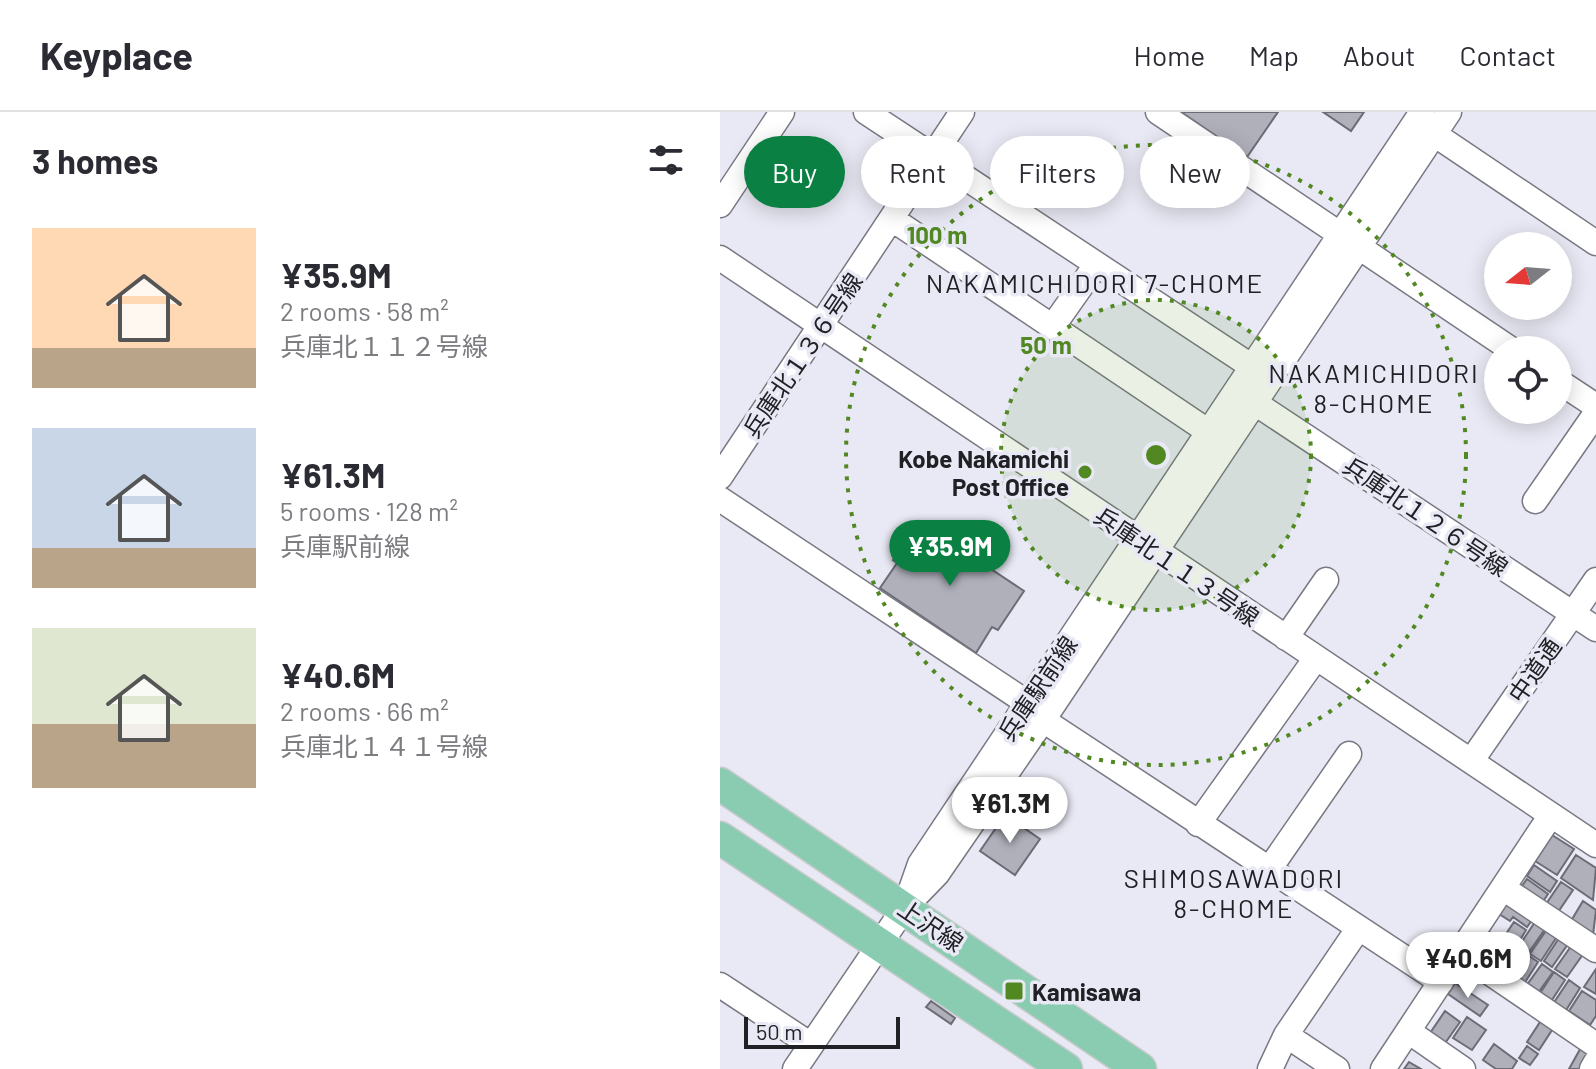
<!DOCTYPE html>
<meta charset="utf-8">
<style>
body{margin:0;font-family:Barlow,"Noto Sans JP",sans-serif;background:#f2f2f3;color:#2b2b33;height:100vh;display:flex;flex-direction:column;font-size:30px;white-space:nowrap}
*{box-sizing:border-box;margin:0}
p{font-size:26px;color:#7c7c81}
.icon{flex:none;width:44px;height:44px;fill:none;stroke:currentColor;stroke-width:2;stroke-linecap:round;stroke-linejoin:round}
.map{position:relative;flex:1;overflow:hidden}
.details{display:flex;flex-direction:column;background:#fff;width:720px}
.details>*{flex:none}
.banner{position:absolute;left:24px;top:24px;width:732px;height:72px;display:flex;gap:16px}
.needle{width:52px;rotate:253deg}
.tools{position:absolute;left:764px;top:120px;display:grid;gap:16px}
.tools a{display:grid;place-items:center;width:88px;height:88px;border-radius:50%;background:#fff;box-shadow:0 4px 20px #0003;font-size:40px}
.scale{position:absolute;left:24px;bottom:20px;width:156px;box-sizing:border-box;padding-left:8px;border:4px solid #202125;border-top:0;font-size:22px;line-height:28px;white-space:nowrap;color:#202125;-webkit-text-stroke:6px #e8e9f4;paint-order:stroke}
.price{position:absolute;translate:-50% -68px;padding:0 18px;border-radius:28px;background:#fff;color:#222;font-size:26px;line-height:52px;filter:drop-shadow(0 2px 4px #0008)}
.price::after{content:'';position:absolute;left:50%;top:48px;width:24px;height:18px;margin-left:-12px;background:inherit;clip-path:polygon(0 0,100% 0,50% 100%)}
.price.current{background:#0b8043;color:#fff}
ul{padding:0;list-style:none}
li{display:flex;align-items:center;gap:24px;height:200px;padding:0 32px}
li span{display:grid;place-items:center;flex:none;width:224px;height:160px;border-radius:0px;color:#555}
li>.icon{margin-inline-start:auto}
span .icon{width:96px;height:96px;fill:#fffc;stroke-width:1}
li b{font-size:34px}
h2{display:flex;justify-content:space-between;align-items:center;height:96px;padding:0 32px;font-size:34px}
.chip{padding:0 28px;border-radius:36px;background:#fff;box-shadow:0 4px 20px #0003;font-size:28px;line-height:72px}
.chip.current{background:#0b8043;color:#fff}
header{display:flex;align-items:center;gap:48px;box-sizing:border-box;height:112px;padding:0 40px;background:#fff;border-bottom:2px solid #e1e1e2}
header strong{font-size:38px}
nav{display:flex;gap:44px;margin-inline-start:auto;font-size:28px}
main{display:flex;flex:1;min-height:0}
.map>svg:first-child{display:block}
</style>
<header>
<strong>Keyplace</strong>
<nav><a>Home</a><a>Map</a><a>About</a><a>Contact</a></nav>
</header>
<main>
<section class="details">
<h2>3 homes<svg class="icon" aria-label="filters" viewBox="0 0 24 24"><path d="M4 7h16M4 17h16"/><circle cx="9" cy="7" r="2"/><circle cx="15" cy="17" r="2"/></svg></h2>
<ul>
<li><span style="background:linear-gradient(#ffd9b3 75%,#b9a48a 0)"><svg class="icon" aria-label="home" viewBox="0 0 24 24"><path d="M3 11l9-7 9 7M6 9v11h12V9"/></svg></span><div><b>¥35.9M</b><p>2 rooms · 58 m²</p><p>兵庫北１１２号線</p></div></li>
<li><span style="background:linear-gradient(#c9d6e8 75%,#b9a48a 0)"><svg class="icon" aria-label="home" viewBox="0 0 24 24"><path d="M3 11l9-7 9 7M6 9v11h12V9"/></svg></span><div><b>¥61.3M</b><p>5 rooms · 128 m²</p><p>兵庫駅前線</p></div></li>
<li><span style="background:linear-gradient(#dfe7d0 60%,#b9a48a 0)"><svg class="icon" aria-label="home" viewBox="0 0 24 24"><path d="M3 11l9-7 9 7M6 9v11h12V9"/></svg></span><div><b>¥40.6M</b><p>2 rooms · 66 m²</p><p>兵庫北１４１号線</p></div></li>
</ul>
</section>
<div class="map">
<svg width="876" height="957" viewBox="0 0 876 957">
<rect width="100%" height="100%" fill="#e8e9f4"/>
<!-- building -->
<path fill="#afb0ba" stroke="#6b6c76" stroke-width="2" d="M 461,0 L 558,0 L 527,45 Z
M 603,0 L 644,0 L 631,19 Z
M 199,409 L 304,479 L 278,518 L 272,515 L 256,541 L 160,476 L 177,451 L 173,448 Z
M 285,703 L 320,727 L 295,763 L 260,739 Z
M 832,723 L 854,737 L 837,763 L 815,749 Z
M 856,743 L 876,756 L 873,788 L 841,766 Z
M 814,753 L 837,769 L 830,780 L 807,764 Z
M 807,767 L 828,782 L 820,794 L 798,779 Z
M 841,770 L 853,778 L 836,803 L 824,795 Z
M 789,787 L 815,804 L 807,815 L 793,805 L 790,809 L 779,802 Z
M 863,789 L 876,798 L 873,823 L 851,809 Z
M 817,807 L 827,814 L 809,840 L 799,834 Z
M 794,810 L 806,818 L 797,833 L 784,825 Z
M 830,813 L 840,820 L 821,849 L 810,842 Z
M 765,817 L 791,835 L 777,858 L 750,840 Z
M 841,823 L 850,829 L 832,855 L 824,849 Z
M 854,830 L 866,838 L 847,865 L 835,857 Z
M 795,835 L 806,843 L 791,865 L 780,858 Z
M 809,844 L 818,850 L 802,875 L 792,868 Z
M 822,852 L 833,860 L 815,885 L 804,877 Z
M 876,857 L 876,882 L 864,875 Z
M 834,860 L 845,868 L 828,894 L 817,886 Z
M 849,868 L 860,876 L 843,903 L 831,895 Z
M 735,871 L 768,893 L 760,904 L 728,882 Z
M 862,879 L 876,888 L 876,904 L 870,913 L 849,899 Z
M 211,889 L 235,906 L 231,912 L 206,895 Z
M 725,899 L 740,910 L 721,937 L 706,927 Z
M 747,905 L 766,918 L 752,938 L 733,926 Z
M 822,907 L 834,915 L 819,938 L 807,930 Z
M 774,932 L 797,949 L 792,957 L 776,957 L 763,948 Z
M 863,932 L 875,939 L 863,957 L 849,957 Z
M 807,934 L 818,942 L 810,953 L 799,946 Z
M 689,950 L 701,957 L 684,957 Z"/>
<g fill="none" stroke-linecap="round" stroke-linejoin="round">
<!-- minor casing -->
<g stroke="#787882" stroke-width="27">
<path id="minor" d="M 146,0 L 531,254
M 438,0 L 792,238
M 714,22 L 876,131
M 0,93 L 62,0
M 172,107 L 489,320
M 0,146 L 876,733
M 333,214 L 376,153
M 838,269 L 876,294
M 535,291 L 876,517
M 0,365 L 242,0
M 0,387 L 306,590
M 815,389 L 876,301
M 566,526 L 606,468
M 323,608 L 721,870
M 752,648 L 876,468
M 478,712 L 596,546
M 548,759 L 629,642
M 783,776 L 876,838
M 187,789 L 200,752 L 702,0
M 741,841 L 876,933
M 0,873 L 91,933
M 688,919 L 743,957
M 566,923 L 617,957
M 75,957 L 185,795 L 217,762 L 323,608 L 729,0
M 550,957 L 566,923 L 638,817
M 663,957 L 831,703
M 872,957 L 876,950"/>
</g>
<!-- major casing -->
<g stroke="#c9cacb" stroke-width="35">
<path id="major" d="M 0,672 L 420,957
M 0,726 L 346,957"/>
</g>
<!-- minor -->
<use href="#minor" stroke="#fff" stroke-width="24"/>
<!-- major -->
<use href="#major" stroke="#89ccb1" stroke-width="32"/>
</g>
<!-- distance rings -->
<circle cx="436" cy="343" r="155" fill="#518821" fill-opacity=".12"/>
<g fill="none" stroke="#518821" stroke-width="4" stroke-dasharray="4 8">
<circle cx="436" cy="343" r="155"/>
<circle cx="436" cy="343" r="310"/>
</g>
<!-- markers -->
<g fill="#518821" stroke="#e8e9f4" stroke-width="3">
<circle cx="365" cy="360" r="8"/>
<rect x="284" y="869" width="20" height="20" rx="4"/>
</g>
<g text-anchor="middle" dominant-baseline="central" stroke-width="7" stroke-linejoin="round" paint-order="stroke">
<!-- street labels -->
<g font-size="24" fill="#202125" stroke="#e8e9f4">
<text transform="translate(82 243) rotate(-56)">兵庫北１３６号線</text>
<text transform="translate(706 404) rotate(34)">兵庫北１２６号線</text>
<text transform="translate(457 454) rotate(34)">兵庫北１１３号線</text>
<text transform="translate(814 558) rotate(-55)">中道通</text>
<text transform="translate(317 576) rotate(-56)">兵庫駅前線</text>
<text transform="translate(211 813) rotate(34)">上沢線</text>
</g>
<!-- poi labels -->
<g font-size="24" font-weight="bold" fill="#202125" stroke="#e8e9f4" text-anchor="end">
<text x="349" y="346">Kobe Nakamichi<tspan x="349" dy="28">Post Office</tspan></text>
<text x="312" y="879" text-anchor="start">Kamisawa</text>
</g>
<!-- neighbourhood labels -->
<g font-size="26" letter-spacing="2" fill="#202125" stroke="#e8e9f4">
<text x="375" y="170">NAKAMICHIDORI 7-CHOME</text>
<text x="654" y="260">NAKAMICHIDORI<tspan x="654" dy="30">8-CHOME</tspan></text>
<text x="514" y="765">SHIMOSAWADORI<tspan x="514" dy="30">8-CHOME</tspan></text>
</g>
</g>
<circle cx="436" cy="343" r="12" fill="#518821" stroke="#e8e9f4" stroke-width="4"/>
<g font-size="24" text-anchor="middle" font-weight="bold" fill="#518821" stroke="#e8e9f4" stroke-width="7" stroke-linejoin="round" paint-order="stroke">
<text x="217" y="132">100 m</text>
<text x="326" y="242">50 m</text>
</g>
</svg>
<div class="tools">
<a><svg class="needle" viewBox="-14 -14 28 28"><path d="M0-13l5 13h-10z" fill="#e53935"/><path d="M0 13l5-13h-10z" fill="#7c7c81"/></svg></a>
<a><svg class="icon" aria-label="locate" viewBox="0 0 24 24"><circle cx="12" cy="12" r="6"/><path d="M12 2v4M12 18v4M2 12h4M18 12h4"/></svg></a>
</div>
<div class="scale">50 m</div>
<b class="price current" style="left:230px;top:476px">¥35.9M</b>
<b class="price" style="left:290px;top:733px">¥61.3M</b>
<b class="price" style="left:748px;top:888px">¥40.6M</b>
<div class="banner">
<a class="chip current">Buy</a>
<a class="chip">Rent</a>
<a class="chip">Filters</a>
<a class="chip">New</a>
</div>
</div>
</main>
